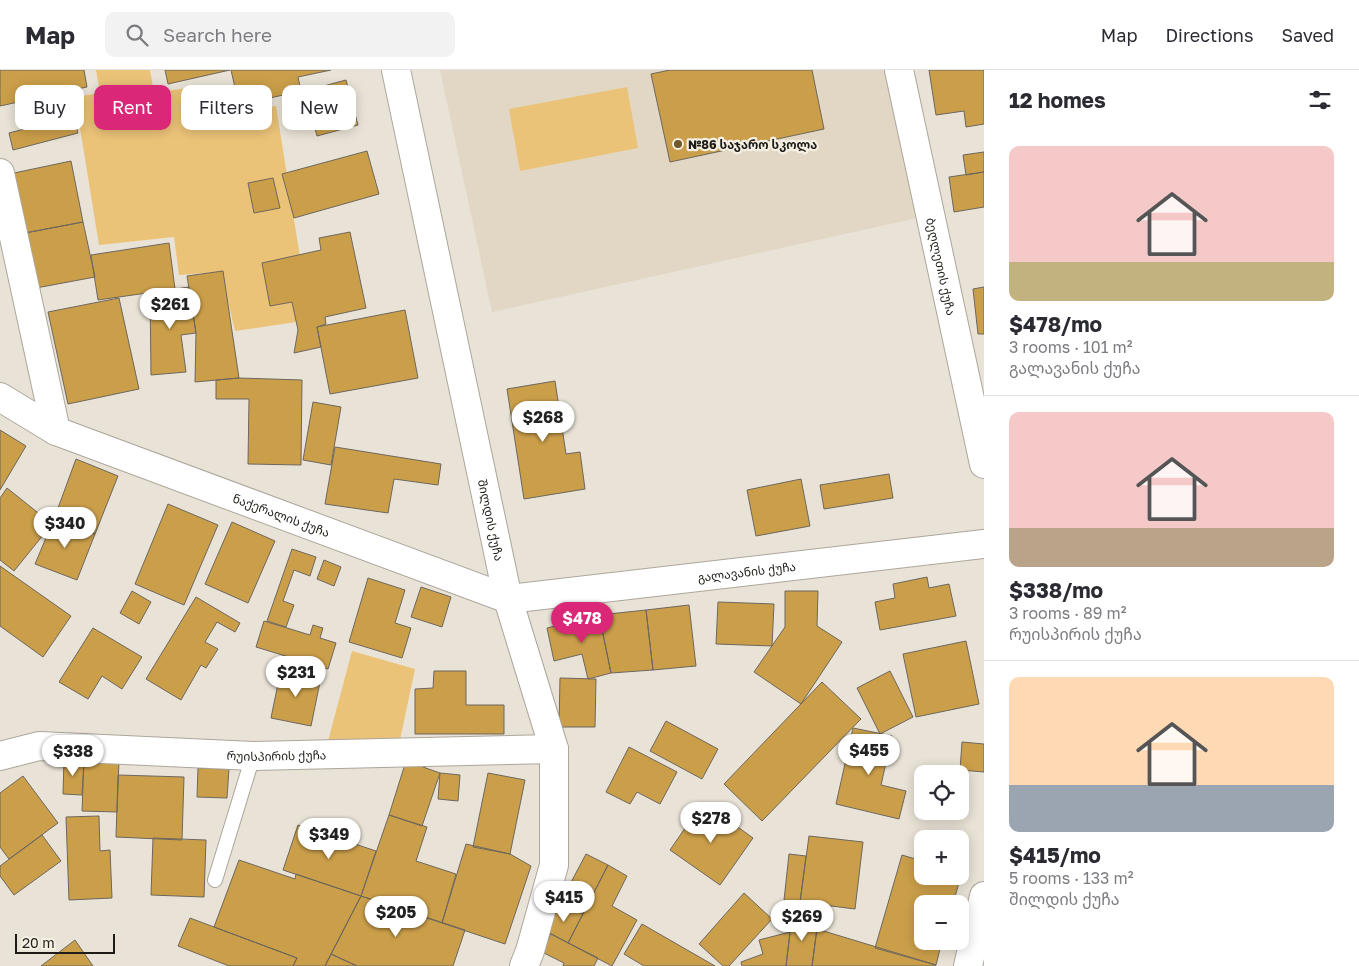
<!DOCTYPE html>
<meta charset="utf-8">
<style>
body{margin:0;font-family:"Golos Text","Noto Sans Georgian",sans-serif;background:#f2f2f3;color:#2b2b33;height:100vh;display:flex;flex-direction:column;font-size:19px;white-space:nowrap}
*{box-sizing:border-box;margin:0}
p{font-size:16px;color:#7c7c81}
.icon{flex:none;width:28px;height:28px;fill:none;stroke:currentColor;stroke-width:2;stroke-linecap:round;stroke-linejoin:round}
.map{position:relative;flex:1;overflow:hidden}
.side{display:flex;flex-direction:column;background:#fff;width:375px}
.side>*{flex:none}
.top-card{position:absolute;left:15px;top:15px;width:475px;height:45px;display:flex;gap:10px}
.tools{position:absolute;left:914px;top:695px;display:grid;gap:10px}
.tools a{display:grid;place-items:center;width:55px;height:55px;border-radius:10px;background:#fff;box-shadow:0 2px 12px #0003;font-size:25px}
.scale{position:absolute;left:15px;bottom:12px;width:100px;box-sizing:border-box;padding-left:5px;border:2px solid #1e1c18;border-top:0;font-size:14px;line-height:18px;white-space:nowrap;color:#1e1c18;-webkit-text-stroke:4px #f6efe3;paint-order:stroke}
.price{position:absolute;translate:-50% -42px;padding:0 11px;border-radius:18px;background:#fff;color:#222;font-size:16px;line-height:32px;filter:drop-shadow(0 1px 2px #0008)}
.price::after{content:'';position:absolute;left:50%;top:30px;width:15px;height:11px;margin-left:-8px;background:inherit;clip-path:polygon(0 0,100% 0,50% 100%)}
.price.active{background:#db2777;color:#fff}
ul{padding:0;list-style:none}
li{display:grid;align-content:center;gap:10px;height:265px;padding:0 25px}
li+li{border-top:1px solid #e1e1e2}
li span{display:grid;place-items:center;height:155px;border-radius:10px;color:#555}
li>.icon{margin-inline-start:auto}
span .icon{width:90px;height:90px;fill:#fffc;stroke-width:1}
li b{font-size:21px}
h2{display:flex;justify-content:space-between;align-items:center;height:60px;padding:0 25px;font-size:21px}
.chip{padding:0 18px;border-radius:10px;background:#fff;box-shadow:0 2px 12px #0003;font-size:18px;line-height:45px}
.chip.active{background:#db2777;color:#fff}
header{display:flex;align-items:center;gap:30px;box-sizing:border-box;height:70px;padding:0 25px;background:#fff;border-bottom:1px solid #e1e1e2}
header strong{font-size:24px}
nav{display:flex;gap:28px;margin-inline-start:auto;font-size:18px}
.search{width:350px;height:45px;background:#f2f2f3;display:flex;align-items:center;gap:12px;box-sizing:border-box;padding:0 18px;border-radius:10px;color:#7c7c81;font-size:19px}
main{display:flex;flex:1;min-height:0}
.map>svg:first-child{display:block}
</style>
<header>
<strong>Map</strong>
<div class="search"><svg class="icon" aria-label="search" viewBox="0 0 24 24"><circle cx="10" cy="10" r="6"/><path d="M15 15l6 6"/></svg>Search here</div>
<nav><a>Map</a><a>Directions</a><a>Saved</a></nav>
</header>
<main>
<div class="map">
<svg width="984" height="896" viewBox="0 0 984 896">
<rect width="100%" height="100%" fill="#e9e2d6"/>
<!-- built -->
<path fill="#e1d7c4" d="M 440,0 L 884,0 L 917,148 L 492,242 Z"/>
<!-- green -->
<path fill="#ebc378" d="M 96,0 L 150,0 L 154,23 L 200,16 L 205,47 L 276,36 L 310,250 L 235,261 L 221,202 L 179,205 L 174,167 L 99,175 L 75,27 L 100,23 Z
M 627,17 L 638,78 L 520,101 L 509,39 Z
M 352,581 L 415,599 L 400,670 L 328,671 Z"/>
<!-- building -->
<path fill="#cb9f4a" stroke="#6d675d" d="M 0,0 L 84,0 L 87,17 L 0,36 Z
M 165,0 L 230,0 L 168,14 Z
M 231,0 L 331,0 L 298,7 L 301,21 L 239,35 Z
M 670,0 L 812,0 L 824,59 L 670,92 L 651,4 Z
M 929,0 L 984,0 L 984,54 L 966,57 L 964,41 L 936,45 Z
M 346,10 L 358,55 L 317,66 L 305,21 Z
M 72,39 L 78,63 L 13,80 L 9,63 L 40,55 L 38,48 Z
M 367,81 L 379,124 L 294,148 L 282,104 Z
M 984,82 L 984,102 L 966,105 L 963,85 Z
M 71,91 L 83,152 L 25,163 L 14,103 Z
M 984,102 L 984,137 L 954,142 L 949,107 Z
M 273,108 L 280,138 L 254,143 L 248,113 Z
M 83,152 L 95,207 L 36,218 L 25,163 Z
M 350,162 L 366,238 L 325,247 L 326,254 L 317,257 L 321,277 L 294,283 L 298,260 L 292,232 L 270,236 L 262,193 L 321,180 L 319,168 Z
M 169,173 L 175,219 L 98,230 L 91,185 Z
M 223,201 L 239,308 L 195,312 L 196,263 L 187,206 Z
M 189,217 L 196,263 L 181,265 L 186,302 L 151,305 L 150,223 Z
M 984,217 L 984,264 L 978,264 L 973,219 Z
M 119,228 L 139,319 L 68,334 L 48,242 Z
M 405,240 L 418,308 L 330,324 L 317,257 Z
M 239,308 L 302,310 L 301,395 L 248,394 L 249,329 L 216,329 L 216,310 Z
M 555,311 L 566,384 L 580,382 L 585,419 L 524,429 L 507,319 Z
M 313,332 L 341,337 L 331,395 L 303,390 Z
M 0,360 L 26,376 L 0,420 Z
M 335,377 L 441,394 L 438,415 L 394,409 L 388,443 L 325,434 Z
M 76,389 L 118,406 L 95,464 L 54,449 Z
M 889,404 L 893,428 L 824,439 L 820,415 Z
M 801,409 L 810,456 L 756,466 L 747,420 Z
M 7,418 L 52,454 L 14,501 L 0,490 L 0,428 Z
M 168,434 L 218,455 L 184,535 L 135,514 Z
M 54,449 L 95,464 L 77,510 L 35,494 Z
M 232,452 L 275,471 L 248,533 L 205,514 Z
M 292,479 L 316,487 L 310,506 L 294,500 L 283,531 L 294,535 L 286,557 L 267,551 Z
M 324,490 L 341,497 L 334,516 L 317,509 Z
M 0,496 L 71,546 L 43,587 L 0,556 Z
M 927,507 L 929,518 L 949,514 L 956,546 L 880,560 L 875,532 L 895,528 L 893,514 Z
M 368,508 L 405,520 L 395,553 L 411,558 L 402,588 L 349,572 Z
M 421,517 L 451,527 L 442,557 L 411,547 Z
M 132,521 L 151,532 L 139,554 L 120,543 Z
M 785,521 L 818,521 L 817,556 L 842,572 L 801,634 L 754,602 L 785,557 Z
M 196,527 L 240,553 L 235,562 L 217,552 L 205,572 L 218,579 L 206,598 L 201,595 L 181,630 L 146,609 Z
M 718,532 L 774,534 L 772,576 L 716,574 Z
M 689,535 L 696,596 L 653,600 L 646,540 Z
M 646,540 L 653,600 L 611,603 L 599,545 Z
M 599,545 L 611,603 L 588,609 L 582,584 L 554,591 L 547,558 Z
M 264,551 L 310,565 L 313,555 L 323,558 L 320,568 L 336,573 L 328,599 L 256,577 Z
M 93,558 L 142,587 L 122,619 L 102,606 L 88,629 L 59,612 Z
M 966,571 L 979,634 L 916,647 L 903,584 Z
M 281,599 L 321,607 L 311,656 L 271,648 Z
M 434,601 L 466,601 L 466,635 L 504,635 L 504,664 L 415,664 L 415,619 L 433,618 Z
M 890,601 L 913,647 L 880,664 L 857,618 Z
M 560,608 L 596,609 L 595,657 L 559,657 Z
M 822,612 L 861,649 L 762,751 L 724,714 Z
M 666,651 L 718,679 L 702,709 L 650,681 Z
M 853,658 L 892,666 L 881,715 L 906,721 L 899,749 L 836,734 Z
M 962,672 L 984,674 L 984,702 L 960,700 Z
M 629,677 L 677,702 L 660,734 L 637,722 L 630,734 L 606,722 Z
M 64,689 L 84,690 L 82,725 L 63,724 Z
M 84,690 L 119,691 L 117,742 L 82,741 Z
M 406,691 L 440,703 L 422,756 L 389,745 Z
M 198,698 L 229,699 L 227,728 L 197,727 Z
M 440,703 L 460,705 L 458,731 L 438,729 Z
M 488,703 L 525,710 L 510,784 L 473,777 Z
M 118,705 L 184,707 L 182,770 L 116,767 Z
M 23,706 L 58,753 L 9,789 L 0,777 L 0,723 Z
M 703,732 L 753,768 L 720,815 L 670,780 Z
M 389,745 L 427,757 L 416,791 L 456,804 L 442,853 L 361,826 Z
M 99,746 L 100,781 L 110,780 L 112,828 L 69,830 L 66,747 Z
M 298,755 L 376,781 L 361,826 L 283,800 Z
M 42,765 L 61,791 L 14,825 L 0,806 L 0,796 Z
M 809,766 L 863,772 L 855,839 L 800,832 Z
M 153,768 L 206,770 L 204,827 L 151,825 Z
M 466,774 L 510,784 L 531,796 L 505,874 L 442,853 Z
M 586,784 L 608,795 L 583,844 L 560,833 Z
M 789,784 L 806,786 L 800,832 L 784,830 Z
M 902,785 L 922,791 L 922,806 L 960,806 L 960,801 L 962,802 L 953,834 L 922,834 L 922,871 L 942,871 L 936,895 L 875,878 Z
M 239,790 L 295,809 L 296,804 L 361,826 L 325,896 L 293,896 L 297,888 L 214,857 Z
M 608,795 L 627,806 L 612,836 L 637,850 L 612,896 L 568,873 Z
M 744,823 L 772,849 L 729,896 L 723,896 L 699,874 Z
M 361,826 L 465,860 L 453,896 L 357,896 L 331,884 Z
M 560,833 L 583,844 L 568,873 L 546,861 Z
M 792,846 L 818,850 L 812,896 L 786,896 Z
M 190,848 L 214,857 L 297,888 L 293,896 L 229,896 L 178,876 Z
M 642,854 L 715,896 L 644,896 L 624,884 Z
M 817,859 L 936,895 L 935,896 L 812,896 Z
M 790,862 L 786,896 L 742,896 L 741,892 L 763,884 L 759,870 Z
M 551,864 L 598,888 L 594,896 L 563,896 L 564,893 L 542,882 Z
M 75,870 L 93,896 L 41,896 Z
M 331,884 L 357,896 L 325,896 Z"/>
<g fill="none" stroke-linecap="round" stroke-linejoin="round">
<!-- lane casing -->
<g stroke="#aca69b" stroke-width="16">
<path id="lane" d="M 215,810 L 253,686"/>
</g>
<!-- street casing -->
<g stroke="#aca69b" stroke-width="30">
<g id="street">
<path id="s1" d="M 899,0 L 984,394"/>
<path d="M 0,103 L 56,361"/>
<path id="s2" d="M 0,327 L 56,361 L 508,529 L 984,474"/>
<path id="s3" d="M 0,686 L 39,676 L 253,686 L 554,679"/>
<path d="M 968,896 L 984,826"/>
</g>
</g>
<!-- secondary casing -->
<g stroke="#aca69b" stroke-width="30">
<g id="secondary">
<path id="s4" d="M 396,0 L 508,529 L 554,679 L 554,795 L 530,881 L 524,896"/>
</g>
</g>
<!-- lane -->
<use href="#lane" stroke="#fff" stroke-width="14"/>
<!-- street -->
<use href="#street" stroke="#fff" stroke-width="28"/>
<!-- secondary -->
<use href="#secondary" stroke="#fff" stroke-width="28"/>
</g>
<!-- markers -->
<circle fill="#72592a" stroke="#f6efe3" stroke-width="2" cx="678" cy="74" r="5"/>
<g text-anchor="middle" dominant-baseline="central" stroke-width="4.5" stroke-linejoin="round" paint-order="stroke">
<!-- poi labels -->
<g font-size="12" font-weight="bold" fill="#1e1c18" stroke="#f6efe3" text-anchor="start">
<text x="688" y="74">№86 საჯარო სკოლა</text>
</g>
<!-- street labels -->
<g font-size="12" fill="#1e1c18" stroke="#f6efe3">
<text stroke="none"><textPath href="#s1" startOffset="201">ბეღლეთის ქუჩა</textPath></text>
<text stroke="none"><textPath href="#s2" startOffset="306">ნაქერალის ქუჩა</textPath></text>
<text stroke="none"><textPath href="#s4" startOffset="460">შილდის ქუჩა</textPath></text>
<text stroke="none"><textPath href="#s2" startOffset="788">გალავანის ქუჩა</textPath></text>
<text stroke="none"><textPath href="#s3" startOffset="278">რუისპირის ქუჩა</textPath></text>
</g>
</g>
</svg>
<div class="tools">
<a><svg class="icon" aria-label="locate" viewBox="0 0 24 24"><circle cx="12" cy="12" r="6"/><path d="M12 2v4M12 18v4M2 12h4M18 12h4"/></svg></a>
<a>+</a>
<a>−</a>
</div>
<div class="scale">20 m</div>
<b class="price" style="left:170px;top:260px">$261</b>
<b class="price" style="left:543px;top:373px">$268</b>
<b class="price" style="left:65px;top:479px">$340</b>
<b class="price active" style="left:582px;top:574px">$478</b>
<b class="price" style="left:296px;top:628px">$231</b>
<b class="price" style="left:869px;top:706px">$455</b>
<b class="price" style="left:73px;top:707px">$338</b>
<b class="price" style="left:711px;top:774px">$278</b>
<b class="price" style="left:329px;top:790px">$349</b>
<b class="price" style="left:564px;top:853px">$415</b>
<b class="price" style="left:396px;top:868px">$205</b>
<b class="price" style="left:802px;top:872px">$269</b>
<div class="top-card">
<a class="chip">Buy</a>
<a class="chip active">Rent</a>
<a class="chip">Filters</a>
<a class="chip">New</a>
</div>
</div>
<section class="side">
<h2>12 homes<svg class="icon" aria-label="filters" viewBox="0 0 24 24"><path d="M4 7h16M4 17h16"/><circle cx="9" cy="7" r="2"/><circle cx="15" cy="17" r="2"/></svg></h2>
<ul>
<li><span style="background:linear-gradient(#f6c9c9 75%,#c2b280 0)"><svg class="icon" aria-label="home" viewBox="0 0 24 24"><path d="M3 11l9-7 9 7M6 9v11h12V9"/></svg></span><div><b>$478/mo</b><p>3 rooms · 101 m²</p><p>გალავანის ქუჩა</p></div></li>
<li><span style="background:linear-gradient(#f6c9c9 75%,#b9a48a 0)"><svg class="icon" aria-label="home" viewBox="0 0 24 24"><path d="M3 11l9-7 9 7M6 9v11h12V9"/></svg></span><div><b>$338/mo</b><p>3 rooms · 89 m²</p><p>რუისპირის ქუჩა</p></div></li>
<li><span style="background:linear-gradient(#ffd9b3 70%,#9aa5b1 0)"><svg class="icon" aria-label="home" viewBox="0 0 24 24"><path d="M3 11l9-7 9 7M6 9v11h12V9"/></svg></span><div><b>$415/mo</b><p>5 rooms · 133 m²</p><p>შილდის ქუჩა</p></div></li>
</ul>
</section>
</main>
